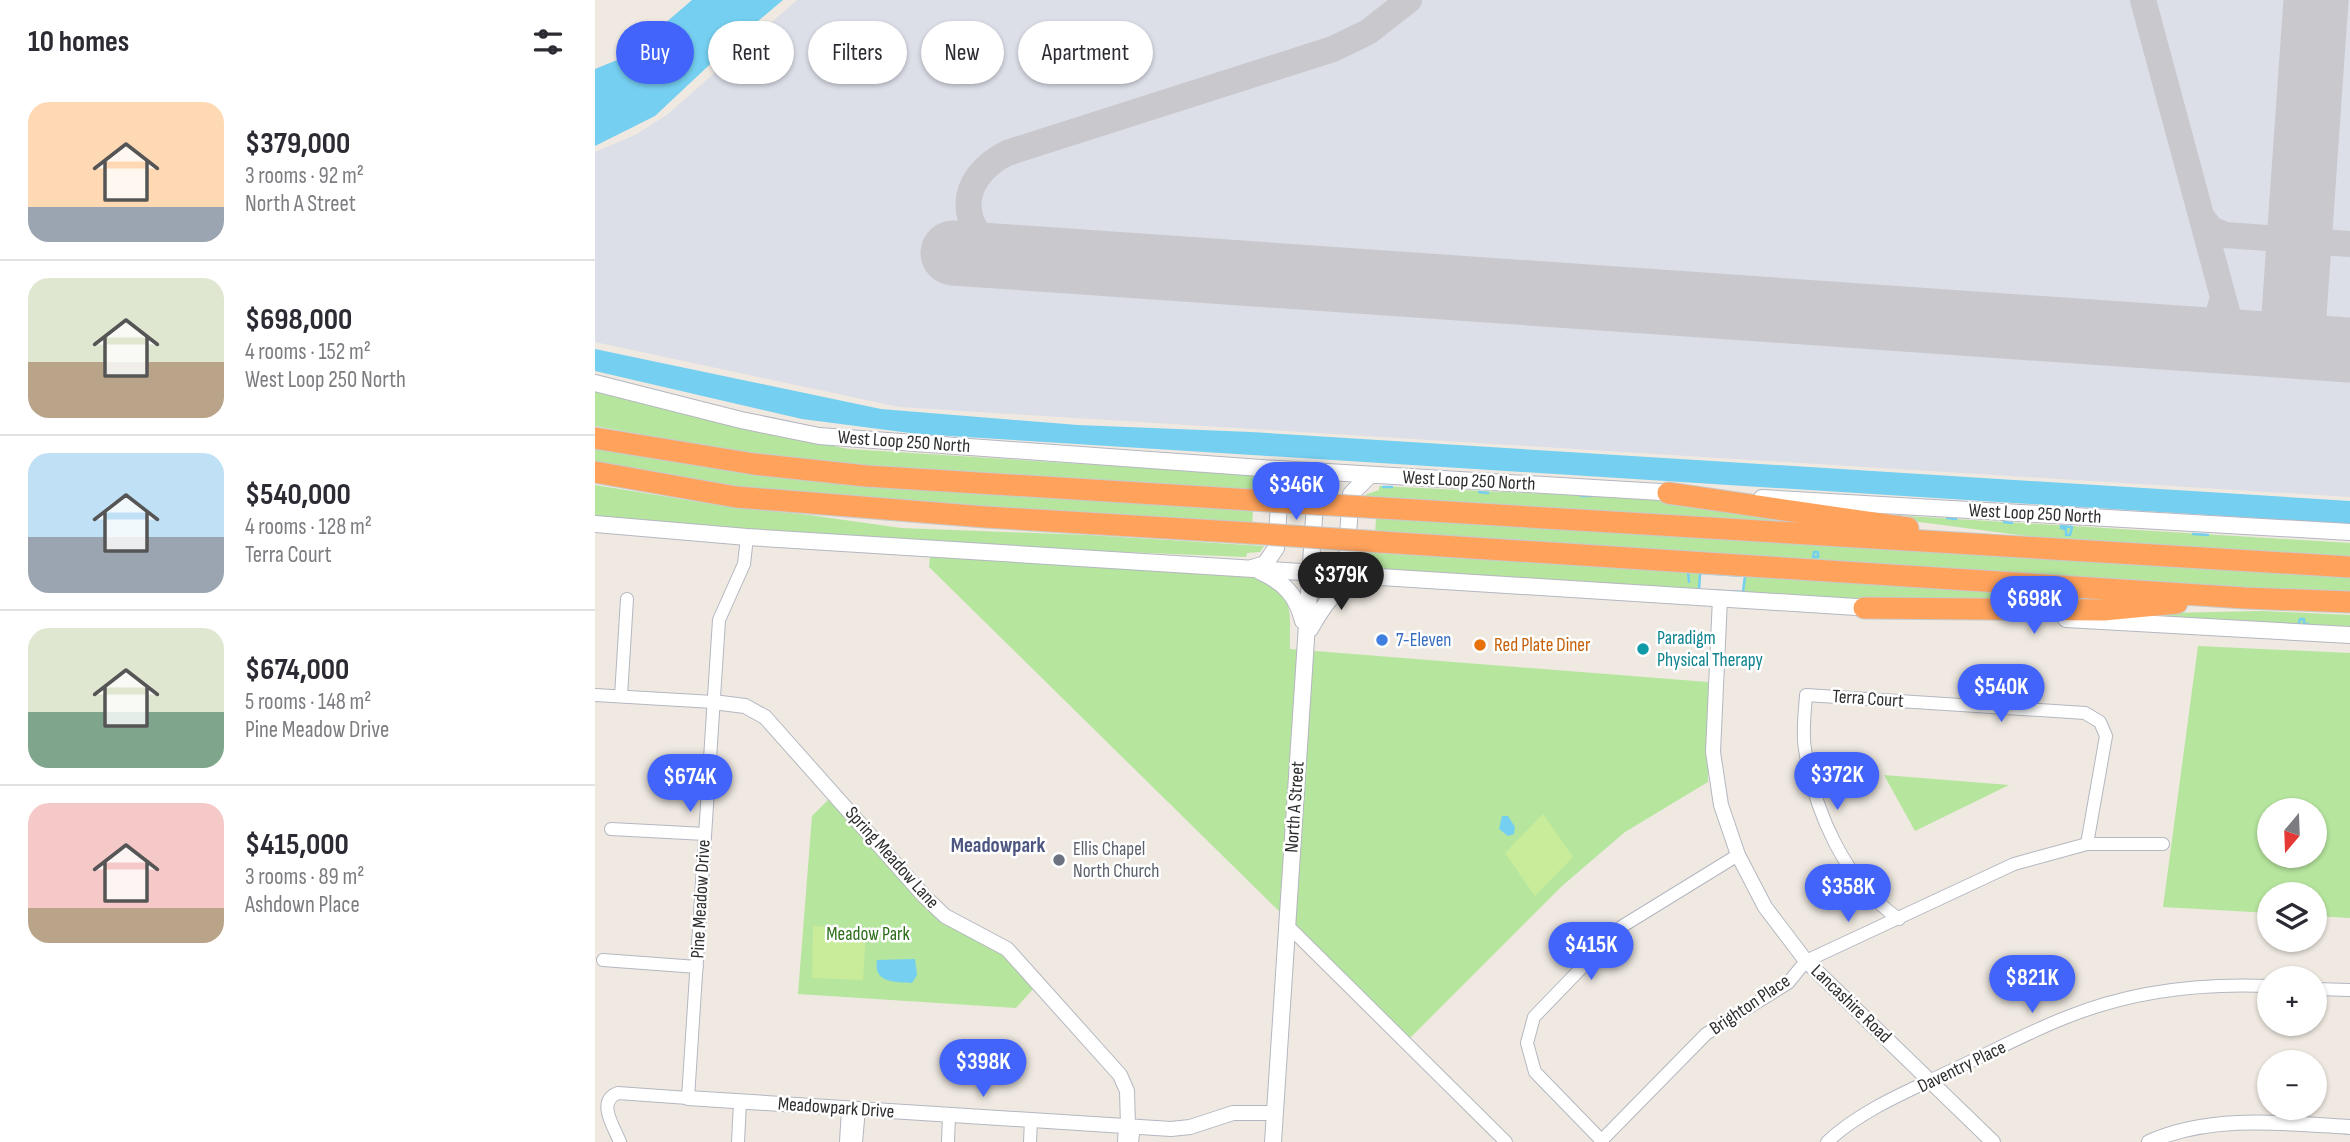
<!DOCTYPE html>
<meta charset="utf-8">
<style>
body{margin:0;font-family:"Sofia Sans Condensed",sans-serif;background:#f2f2f3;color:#2b2b33;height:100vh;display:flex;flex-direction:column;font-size:26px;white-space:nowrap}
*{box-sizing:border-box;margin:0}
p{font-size:23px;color:#7c7c81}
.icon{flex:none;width:38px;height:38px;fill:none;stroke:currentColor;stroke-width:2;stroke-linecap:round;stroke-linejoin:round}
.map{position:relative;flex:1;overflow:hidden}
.sheet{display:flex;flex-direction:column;background:#fff;width:595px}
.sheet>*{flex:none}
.banner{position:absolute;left:21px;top:21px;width:665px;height:63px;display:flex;gap:14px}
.needle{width:46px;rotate:199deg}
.buttons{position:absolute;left:1662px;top:798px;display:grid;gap:14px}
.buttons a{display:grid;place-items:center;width:70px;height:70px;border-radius:50%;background:#fff;box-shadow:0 2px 5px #0004;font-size:35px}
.price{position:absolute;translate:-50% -60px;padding:0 16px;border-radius:24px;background:#4264fb;color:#fff;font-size:23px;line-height:46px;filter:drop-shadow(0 2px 4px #0008)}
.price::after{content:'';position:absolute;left:50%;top:42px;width:21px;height:16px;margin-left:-10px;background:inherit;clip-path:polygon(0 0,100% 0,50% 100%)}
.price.selected{background:#222;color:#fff}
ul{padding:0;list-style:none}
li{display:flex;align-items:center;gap:21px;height:175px;padding:0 28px}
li+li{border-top:2px solid #e1e1e2}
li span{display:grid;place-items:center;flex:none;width:196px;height:140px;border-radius:21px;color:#555}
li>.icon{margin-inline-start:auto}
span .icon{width:84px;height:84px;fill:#fffc;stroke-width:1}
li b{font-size:30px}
h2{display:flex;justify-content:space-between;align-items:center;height:84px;padding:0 28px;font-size:30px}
.pill{padding:0 24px;border-radius:32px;background:#fff;box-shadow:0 2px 5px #0004;font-size:24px;line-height:63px}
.pill.selected{background:#4264fb;color:#fff}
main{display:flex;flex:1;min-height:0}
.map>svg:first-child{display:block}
</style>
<main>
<section class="sheet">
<h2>10 homes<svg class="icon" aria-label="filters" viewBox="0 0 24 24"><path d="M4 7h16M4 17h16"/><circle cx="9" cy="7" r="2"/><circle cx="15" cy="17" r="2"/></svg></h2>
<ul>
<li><span style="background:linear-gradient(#ffd9b3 75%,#9aa5b1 0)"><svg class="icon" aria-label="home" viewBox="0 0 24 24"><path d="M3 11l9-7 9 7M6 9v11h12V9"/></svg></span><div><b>$379,000</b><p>3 rooms · 92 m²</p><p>North A Street</p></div></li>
<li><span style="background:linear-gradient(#dfe7d0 60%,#b9a48a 0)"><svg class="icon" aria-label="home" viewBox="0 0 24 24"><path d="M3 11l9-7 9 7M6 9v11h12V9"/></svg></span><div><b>$698,000</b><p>4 rooms · 152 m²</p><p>West Loop 250 North</p></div></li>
<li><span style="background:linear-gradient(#bfe0f5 60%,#9aa5b1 0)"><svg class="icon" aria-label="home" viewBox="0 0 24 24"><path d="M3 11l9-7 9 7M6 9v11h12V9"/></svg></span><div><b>$540,000</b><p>4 rooms · 128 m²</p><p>Terra Court</p></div></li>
<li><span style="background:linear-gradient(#dfe7d0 60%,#7fa58c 0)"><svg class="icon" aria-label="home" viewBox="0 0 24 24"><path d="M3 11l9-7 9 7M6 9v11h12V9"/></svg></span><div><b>$674,000</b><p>5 rooms · 148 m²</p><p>Pine Meadow Drive</p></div></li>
<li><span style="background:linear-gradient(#f6c9c9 75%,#b9a48a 0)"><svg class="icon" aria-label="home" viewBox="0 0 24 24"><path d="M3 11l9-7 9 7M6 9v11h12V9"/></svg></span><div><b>$415,000</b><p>3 rooms · 89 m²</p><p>Ashdown Place</p></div></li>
</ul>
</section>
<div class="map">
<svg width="1755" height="1142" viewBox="0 0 1755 1142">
<rect width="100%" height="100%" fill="#efe9e1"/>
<!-- airport -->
<path fill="#dcdee8" d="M 202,0 L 1755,0 L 1755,497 L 304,407 L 0,342 L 0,152 L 42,134 L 73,114 Z"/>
<!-- green -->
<path fill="#b6e59e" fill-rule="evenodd" d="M 0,391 L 158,431 L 254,449 L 661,475 L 661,483 L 668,486 L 674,494 L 202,462 L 0,426 Z
M 0,447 L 301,488 L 658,510 L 657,528 L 202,496 L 0,465 Z
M 0,485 L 129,506 L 214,515 L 306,528 L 493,535 L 669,546 L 665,552 L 652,553 L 651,557 L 480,550 L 0,519 Z
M 784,486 L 996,496 L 1117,504 L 1230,524 L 1075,518 L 767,500 L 772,494 L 784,490 Z
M 1296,515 L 1755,543 L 1755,557 L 1461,540 L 1294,518 Z
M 781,518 L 1755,577 L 1755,595 L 780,535 Z
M 765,552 L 1105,573 L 1104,590 L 777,569 L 777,561 L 767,556 Z
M 335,556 L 662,577 C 702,602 694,607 695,649 L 1113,682 L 1113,782 L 1030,832 L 967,886 L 814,1039 L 334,567 Z
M 1150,576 L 1513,598 L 1512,604 L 1357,606 L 1148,592 Z
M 1667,611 L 1755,615 L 1755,630 L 1524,617 L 1524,614 Z
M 1603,646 L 1755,653 L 1755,918 L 1720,916 L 1720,894 L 1675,894 L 1675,913 L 1568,907 ZM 1675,810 L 1720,810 L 1720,856 L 1675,856 Z
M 1289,775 L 1414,785 L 1320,831 Z
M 239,794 L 342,916 L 411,947 L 439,988 L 421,1008 L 203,994 L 217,816 Z"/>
<!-- pitch -->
<path fill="#c9ec9a" d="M 948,814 L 978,857 L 940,896 L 910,853 Z
M 218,926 L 271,930 L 268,980 L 217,978 Z"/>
<!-- water -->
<path fill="#75cff0" d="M 97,0 L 188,0 L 144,37 L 60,116 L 0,146 L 0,69 L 32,56 Z
M 0,349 L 286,409 L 483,425 L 656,432 L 1755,501 L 1755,524 L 323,434 L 207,419 L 0,371 Z
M 907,816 L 913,816 L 920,827 L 919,834 L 913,836 L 904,829 Z
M 320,959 L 322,975 L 317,983 C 299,982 278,983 282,960 Z"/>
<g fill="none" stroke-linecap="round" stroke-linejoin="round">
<!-- stream -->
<path stroke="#75cff0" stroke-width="2.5" d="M 661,477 L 664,480 L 660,483 L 658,480 Z
M 788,487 L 797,487
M 884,492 L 893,493
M 986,496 L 996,496
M 1352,518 L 1361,519
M 1409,522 L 1417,523
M 1466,526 L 1477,527 L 1475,535 L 1471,535 L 1471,529 L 1466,528 Z
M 1598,534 L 1613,535
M 1219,552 L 1223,552 L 1223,557 L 1218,557 Z
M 1093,572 L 1094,582
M 1105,573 L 1150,576 L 1148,592 L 1104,590 Z
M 1705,619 L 1709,619 L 1709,624 L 1713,624 L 1713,627 L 1703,627 Z"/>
<!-- taxiway -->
<path stroke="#c9c8cc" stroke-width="26" d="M 1548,0 L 1634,319 L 1646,335 L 1664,344
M 1607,217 L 1616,229 L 1630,235 L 1755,244
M 1677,239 L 1693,232 L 1707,213
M 410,257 C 361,229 361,179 412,153 L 738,49 L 773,32 L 814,0
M 1599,339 L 1620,325 L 1628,298
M 1665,344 C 1683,342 1695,333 1699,315"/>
<!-- runway -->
<path stroke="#c9c8cc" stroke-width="65" d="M 358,253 L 1755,350
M 1699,315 L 1721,0"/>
<!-- minor casing -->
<g stroke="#b4b7c1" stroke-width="14">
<path id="minor" d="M 0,695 L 118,702
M 26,696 L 32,599
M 16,829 L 110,834
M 1304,919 C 1250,882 1219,811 1210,749 C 1207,732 1210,712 1211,695 L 1490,713 L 1505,722 L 1511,736 L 1492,844
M 692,925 L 911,1142
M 8,960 L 102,967
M 1720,989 L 1755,990
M 1006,1141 L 1111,1034 L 1193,983 L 1211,961 L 1419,864 L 1492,844 L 1568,844
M 25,1142 C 19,1127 1,1101 23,1093 L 93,1098 L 124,620 L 149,564 L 152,537
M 143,1142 L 145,1102
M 251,1142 L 253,1109
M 261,1142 L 264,1109
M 353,1142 L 354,1115
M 435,1142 L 436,1120
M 529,1142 L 530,1126
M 537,1142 L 539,1127
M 1008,1142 L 940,1072 L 932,1043 L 939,1017 L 1026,927 L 1143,855
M 1232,1142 C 1265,1111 1311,1092 1351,1073 C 1391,1055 1431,1033 1472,1017 C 1536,991 1606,983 1675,986"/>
</g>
<!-- tertiary casing -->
<g stroke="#b4b7c1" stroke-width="16">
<path id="tertiary" d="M 1125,598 L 1118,752 L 1126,805 L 1143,855 L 1170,907 L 1211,961 L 1398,1142
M 118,702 L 150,706 L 170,717 L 329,896 L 350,916 L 412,949 L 525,1075 L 532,1091 L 533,1126
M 93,1098 L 576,1129 L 595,1127 L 638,1113 L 680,1113
M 1554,1142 C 1615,1114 1691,1123 1755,1127"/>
</g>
<!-- secondary casing -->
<g stroke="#b4b7c1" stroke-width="18">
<path id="secondary" d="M 0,383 L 146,420 L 224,436 L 666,468 L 1082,493
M 1167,498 L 1755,532
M 0,524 L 152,537 L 1277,608
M 657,568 L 670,564 L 681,548 L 685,490 L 671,470 L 666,468
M 666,572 C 689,582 702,596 708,621
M 772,575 L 755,562 L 752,548 L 756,494 L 774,476 L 779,475
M 1471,619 L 1755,635
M 715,629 C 728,606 740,587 766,578
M 678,1142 L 722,472"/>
</g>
<!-- motorway casing -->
<g stroke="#c9c9c9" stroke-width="23">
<path id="motorway" d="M 0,438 L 159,464 L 271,476 L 656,500
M 0,472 L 141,497 L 390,517 L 654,533
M 1073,493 L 1313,528
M 787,508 L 1755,567
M 786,542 L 1650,598 L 1755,602
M 1269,608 L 1509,610 L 1582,603"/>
</g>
<!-- minor -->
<use href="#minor" stroke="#fff" stroke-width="12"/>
<!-- tertiary -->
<use href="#tertiary" stroke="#fff" stroke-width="14"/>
<!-- secondary -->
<use href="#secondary" stroke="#fff" stroke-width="16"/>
<!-- motorway -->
<use href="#motorway" stroke="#ffa35c" stroke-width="21"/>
<!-- motorway-bridge casing -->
<g stroke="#c9c9c9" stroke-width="23" stroke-linecap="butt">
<path id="motorway-bridge" d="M 656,500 L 787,508
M 654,533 L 786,542"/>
</g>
<!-- motorway-bridge -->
<use href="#motorway-bridge" stroke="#ffa35c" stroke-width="21"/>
</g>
<!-- markers -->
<circle fill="#3f7fe0" stroke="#fff" stroke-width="2.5" cx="787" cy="640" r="7"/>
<circle fill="#e8710a" stroke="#fff" stroke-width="2.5" cx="885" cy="645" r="7"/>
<circle fill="#0f9aa8" stroke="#fff" stroke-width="2.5" cx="1048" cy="649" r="7"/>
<circle fill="#6b7280" stroke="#fff" stroke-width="2.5" cx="464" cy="860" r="7"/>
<g text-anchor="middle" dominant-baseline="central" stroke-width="5" stroke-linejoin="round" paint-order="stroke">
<!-- street labels -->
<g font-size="19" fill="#2e2e2e" stroke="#fff">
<text transform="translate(309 442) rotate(4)">West Loop 250 North</text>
<text transform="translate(874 481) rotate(3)">West Loop 250 North</text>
<text transform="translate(1440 514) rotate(3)">West Loop 250 North</text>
<text transform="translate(1273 699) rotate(4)">Terra Court</text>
<text transform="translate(700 807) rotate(-86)">North A Street</text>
<text transform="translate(297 858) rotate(48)">Spring Meadow Lane</text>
<text transform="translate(106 899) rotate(-87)">Pine Meadow Drive</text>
<text transform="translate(1256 1004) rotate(44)">Lancashire Road</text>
<text transform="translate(1155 1005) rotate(-34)">Brighton Place</text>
<text transform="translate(1367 1067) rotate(-26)">Daventry Place</text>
<text transform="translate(241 1108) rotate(4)">Meadowpark Drive</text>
</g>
<!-- culture labels -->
<g font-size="19" fill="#0d838f" stroke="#fff" text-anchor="start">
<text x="1062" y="638">Paradigm<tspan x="1062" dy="22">Physical Therapy</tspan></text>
</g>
<!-- shop labels -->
<g font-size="19" fill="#366cbe" stroke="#fff" text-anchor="start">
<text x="801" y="640">7-Eleven</text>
</g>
<!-- food labels -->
<g font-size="19" fill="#c56008" stroke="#fff" text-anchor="start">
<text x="899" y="645">Red Plate Diner</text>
</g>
<!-- worship labels -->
<g font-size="19" fill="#5b616d" stroke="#fff" text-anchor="start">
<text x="478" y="849">Ellis Chapel<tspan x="478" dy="22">North Church</tspan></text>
</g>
<!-- park labels -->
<g font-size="19" fill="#2c6e1b" stroke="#fff">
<text x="273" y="934">Meadow Park</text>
</g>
<!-- neighbourhood labels -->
<g font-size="21" font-weight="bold" fill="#4d5680" stroke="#fff">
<text x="403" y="845">Meadowpark</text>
</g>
</g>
</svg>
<div class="buttons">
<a><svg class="needle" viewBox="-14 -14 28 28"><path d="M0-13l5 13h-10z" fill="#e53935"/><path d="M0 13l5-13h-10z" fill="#7c7c81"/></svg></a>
<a><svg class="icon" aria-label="layers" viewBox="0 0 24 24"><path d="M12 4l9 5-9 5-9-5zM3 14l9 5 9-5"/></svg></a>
<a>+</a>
<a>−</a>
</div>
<b class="price" style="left:701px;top:522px">$346K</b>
<b class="price selected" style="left:746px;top:612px">$379K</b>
<b class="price" style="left:1439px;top:636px">$698K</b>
<b class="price" style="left:1406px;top:724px">$540K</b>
<b class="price" style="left:1242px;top:812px">$372K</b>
<b class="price" style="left:95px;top:814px">$674K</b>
<b class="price" style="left:1253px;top:924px">$358K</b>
<b class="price" style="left:996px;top:982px">$415K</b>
<b class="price" style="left:1437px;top:1015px">$821K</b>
<b class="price" style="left:388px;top:1099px">$398K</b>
<div class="banner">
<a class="pill selected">Buy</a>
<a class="pill">Rent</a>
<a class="pill">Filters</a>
<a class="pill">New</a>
<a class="pill">Apartment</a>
</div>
</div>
</main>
